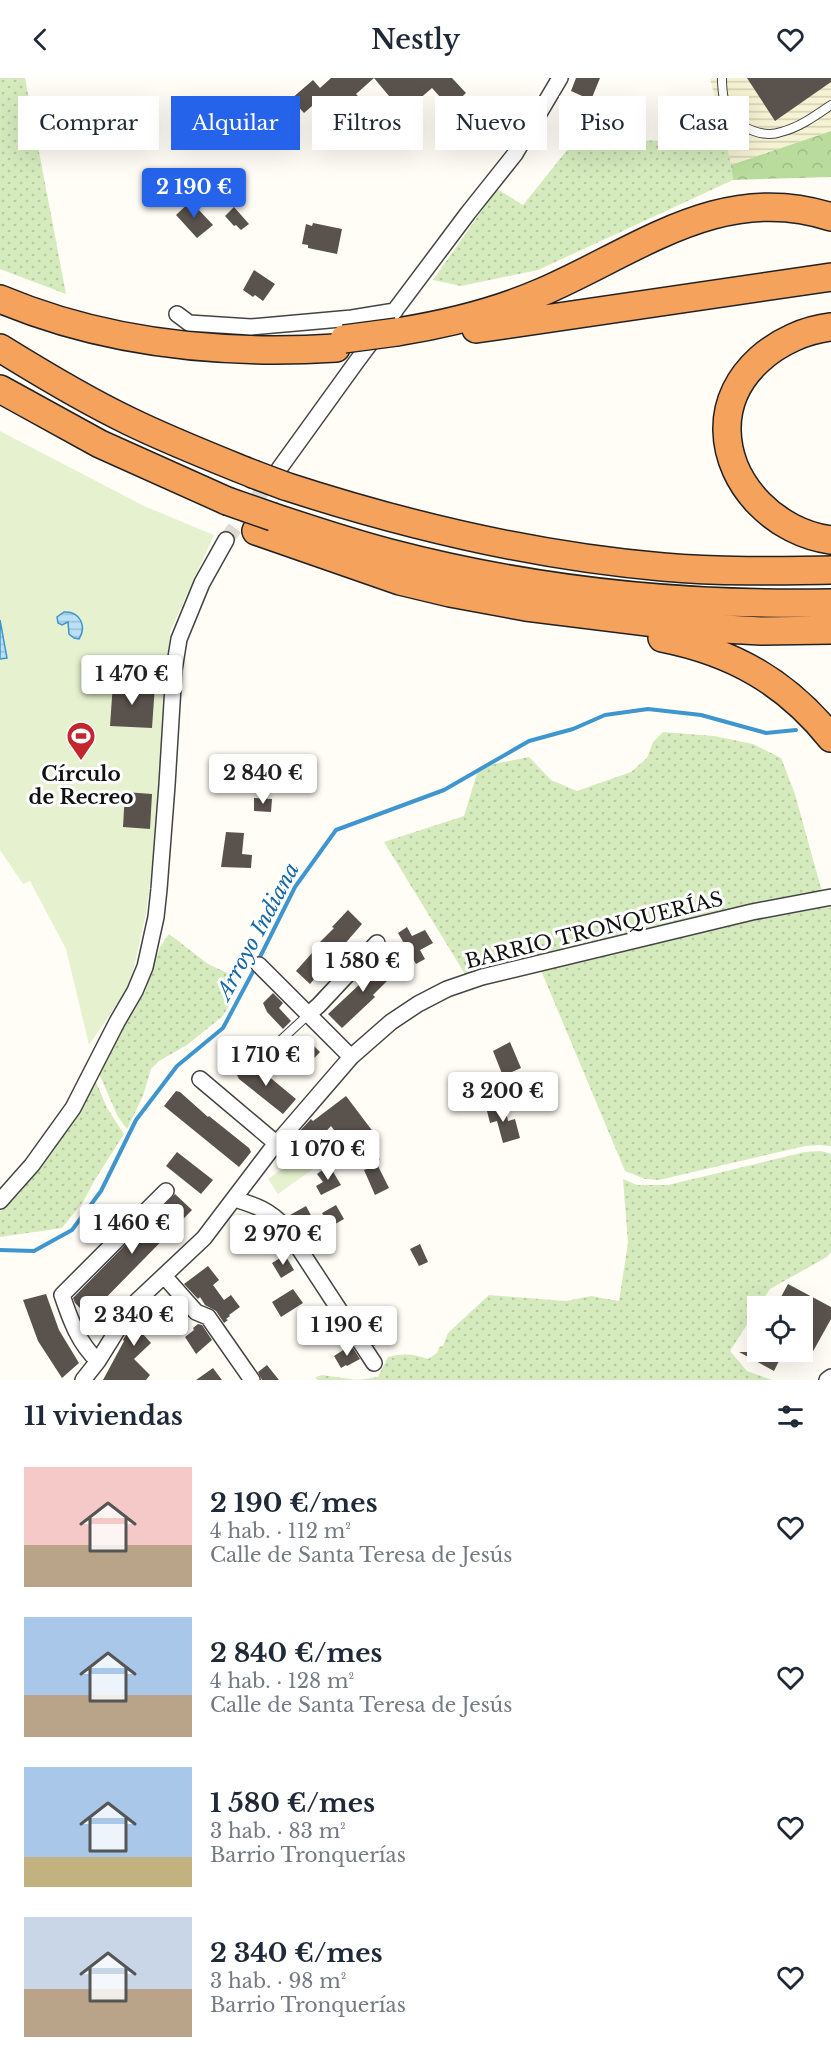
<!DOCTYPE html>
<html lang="es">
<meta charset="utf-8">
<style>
body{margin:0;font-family:"Libre Baskerville",serif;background:#f2f2f3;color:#1f2937;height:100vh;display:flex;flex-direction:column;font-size:22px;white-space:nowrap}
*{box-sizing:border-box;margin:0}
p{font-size:20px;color:#747a83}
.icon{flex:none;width:33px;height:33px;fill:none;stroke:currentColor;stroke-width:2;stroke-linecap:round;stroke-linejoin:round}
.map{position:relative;height:1302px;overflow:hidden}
.drawer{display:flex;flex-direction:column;background:#fff;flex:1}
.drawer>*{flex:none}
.hud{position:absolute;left:18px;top:18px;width:795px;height:54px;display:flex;gap:12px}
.fabs{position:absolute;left:747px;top:1218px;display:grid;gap:12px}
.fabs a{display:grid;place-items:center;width:66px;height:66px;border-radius:0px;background:#fff;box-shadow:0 6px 24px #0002;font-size:30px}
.price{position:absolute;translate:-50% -51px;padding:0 14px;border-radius:6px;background:#fff;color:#222;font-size:20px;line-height:39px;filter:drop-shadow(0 2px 3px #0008)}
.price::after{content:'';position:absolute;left:50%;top:36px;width:18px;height:14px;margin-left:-9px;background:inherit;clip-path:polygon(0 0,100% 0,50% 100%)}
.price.selected{background:#2563eb;color:#fff}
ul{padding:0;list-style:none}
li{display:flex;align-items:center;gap:18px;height:150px;padding:0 24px}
li span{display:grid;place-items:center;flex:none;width:168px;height:120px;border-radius:0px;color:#555}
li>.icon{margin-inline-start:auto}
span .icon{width:72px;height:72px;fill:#fffc;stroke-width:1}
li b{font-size:26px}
h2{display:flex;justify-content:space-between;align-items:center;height:72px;padding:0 24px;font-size:26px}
.pill{padding:0 21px;border-radius:0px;background:#fff;box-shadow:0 6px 24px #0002;font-size:21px;line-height:54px}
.pill.selected{background:#2563eb;color:#fff}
header{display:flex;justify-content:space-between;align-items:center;height:78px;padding:0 24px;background:#fff;font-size:27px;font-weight:600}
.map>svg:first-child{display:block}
</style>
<header><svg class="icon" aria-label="back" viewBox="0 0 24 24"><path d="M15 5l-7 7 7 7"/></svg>Nestly<svg class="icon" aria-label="heart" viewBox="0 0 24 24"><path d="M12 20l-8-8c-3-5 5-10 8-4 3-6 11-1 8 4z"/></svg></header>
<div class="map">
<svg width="831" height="1302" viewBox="0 0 831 1302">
<defs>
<pattern id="farmland-rules" width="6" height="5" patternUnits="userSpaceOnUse" patternTransform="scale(1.5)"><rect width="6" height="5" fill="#f6f3d4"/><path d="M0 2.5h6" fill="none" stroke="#d2cfb5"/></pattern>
<pattern id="grass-dots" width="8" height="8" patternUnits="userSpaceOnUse" patternTransform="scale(1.5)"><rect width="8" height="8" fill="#d5ebbd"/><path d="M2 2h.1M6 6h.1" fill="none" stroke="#b6c8a1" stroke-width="1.8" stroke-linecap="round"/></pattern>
<pattern id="forest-crowns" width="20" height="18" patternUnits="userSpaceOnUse" patternTransform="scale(1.5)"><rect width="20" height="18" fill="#b9dc9c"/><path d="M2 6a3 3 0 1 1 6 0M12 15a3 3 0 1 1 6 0" fill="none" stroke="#9ebc85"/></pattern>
<pattern id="water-rules" width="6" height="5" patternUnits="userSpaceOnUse" patternTransform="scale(1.5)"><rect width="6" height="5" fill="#b9e0f7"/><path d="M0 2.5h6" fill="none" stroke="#9ebfd3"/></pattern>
</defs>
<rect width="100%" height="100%" fill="#fffdf5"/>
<!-- farmland -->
<path fill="url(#farmland-rules)" d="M 710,0 L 831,0 L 831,53 L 731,87 Z"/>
<!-- grass -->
<path fill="url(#grass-dots)" d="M 0,0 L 25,0 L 66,216 L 0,191 Z
M 576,61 L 726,64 L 731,87 L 733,102 L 538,192 L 461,208 L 433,202 L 497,111 L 523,127 Z
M 663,654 L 714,658 L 753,666 L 781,680 L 795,716 L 822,814 L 465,896 L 384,764 L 464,738 L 479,689 L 529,679 L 551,702 L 577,713 L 631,694 L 647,680 L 653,664 Z
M 820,824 L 831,825 L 831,1068 L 818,1067 L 805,1068 L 659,1102 L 645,1101 L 625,1093 L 540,890 Z
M 169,856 L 208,886 L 236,899 L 237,914 L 223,938 L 187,967 L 159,983 L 151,991 L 143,1018 L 127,1051 L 117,1037 L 98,993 L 145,914 L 160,869 Z
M 94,999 L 107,1030 L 124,1056 L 96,1100 L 83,1124 L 62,1150 L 0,1159 L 0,1134 L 20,1115 Z
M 821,1073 L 831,1076 L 831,1174 L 827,1179 L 770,1211 L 730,1273 L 747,1293 L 772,1302 L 317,1302 L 316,1299 L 322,1297 L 357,1302 L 378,1299 L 388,1279 C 402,1275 415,1276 428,1281 L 437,1275 L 439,1269 L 443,1268 L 448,1255 L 489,1217 L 566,1223 L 591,1218 L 619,1223 L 628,1165 L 623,1101 L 637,1107 L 668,1107 L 805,1074 Z"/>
<!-- forest -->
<path fill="url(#forest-crowns)" d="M 831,53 L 831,99 L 733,102 L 731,87 Z"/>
<!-- pitch -->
<path fill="#e6f2cf" d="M 0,353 L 144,428 L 214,457 L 170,554 L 156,760 L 146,835 L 130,907 L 89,967 L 66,871 L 30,803 L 23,806 L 0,772 Z
M 323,1061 L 334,1076 L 278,1116 L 268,1101 Z"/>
<!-- water -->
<path fill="url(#water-rules)" stroke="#3f96cf" stroke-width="1.5" d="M 64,534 C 80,533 87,548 79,561 L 74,560 L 69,556 L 68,544 L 62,547 L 58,545 L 57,539 Z
M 0,542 L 7,580 L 0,581 Z"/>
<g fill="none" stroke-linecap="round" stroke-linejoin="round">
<!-- stream -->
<path stroke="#3f96cf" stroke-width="4" d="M 258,883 L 295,809 L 336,752 L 444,712 L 529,663 L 573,651 L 605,637 L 648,631 L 701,637 L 766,655 L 796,652
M 0,1172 L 34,1173 L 72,1152 L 101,1113 L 136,1042 L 177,988 L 223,950 L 255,890"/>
</g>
<!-- building -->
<path fill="#5a524d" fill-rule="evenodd" d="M 331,0 L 452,0 L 466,15 L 450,30 L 432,10 L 364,69 L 320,21 L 304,35 L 291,21 L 313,2 L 320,10 ZM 374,0 L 389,18 L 372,33 L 356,16 Z
M 576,0 L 600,0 L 591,22 L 571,13 Z
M 747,0 L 831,0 L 831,4 L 775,43 Z
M 194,120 L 201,128 L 198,131 L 213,147 L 197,160 L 176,137 Z
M 234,129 L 249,146 L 241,152 L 236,147 L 234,148 L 225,138 Z
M 313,145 L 342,151 L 337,176 L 308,170 L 308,167 L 302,166 L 306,146 L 312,148 Z
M 254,192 L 275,206 L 263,223 L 255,217 L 253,219 L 243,212 Z
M 113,605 L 155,607 L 152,650 L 110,648 Z
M 125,714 L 152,716 L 150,751 L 123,749 Z
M 254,720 L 272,721 L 271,734 L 254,733 Z
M 226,754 L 244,755 L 242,776 L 252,777 L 251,790 L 221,789 Z
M 348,832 L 362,846 L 310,906 L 296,893 L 319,867 L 318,866 L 334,850 L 332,849 Z
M 407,849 L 412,858 L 425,852 L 433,865 L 420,872 L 425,881 L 416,886 L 398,855 Z
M 385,881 L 399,894 L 391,903 L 389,901 L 373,917 L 375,919 L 342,950 L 328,936 L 361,905 L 360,904 L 376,888 L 377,889 Z
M 273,915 L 283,925 L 279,930 L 291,943 L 283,951 L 267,934 L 263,925 Z
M 304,958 L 320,974 L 303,992 L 287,976 Z
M 510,964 L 521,990 L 503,998 L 493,973 Z
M 249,982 L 296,1021 L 283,1036 L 239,1001 L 237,997 Z
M 176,1013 L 180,1014 L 208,1039 L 209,1038 L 249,1070 L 251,1074 L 239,1089 L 164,1028 Z
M 346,1018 L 374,1055 L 369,1059 L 380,1082 L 376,1084 L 389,1110 L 375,1117 L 364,1092 L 367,1091 L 356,1069 L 350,1073 L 331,1048 L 318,1062 L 312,1057 L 306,1063 L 298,1055 L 311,1041 L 313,1043 Z
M 496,1026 L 497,1027 L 502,1026 L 505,1038 L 507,1038 L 508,1043 L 515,1041 L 520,1060 L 503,1065 L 497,1043 L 490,1045 L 486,1029 Z
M 177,1074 L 213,1102 L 201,1116 L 166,1088 Z
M 329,1087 L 341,1107 L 321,1117 L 316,1108 L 323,1104 L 317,1096 Z
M 175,1116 L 192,1132 L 88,1238 L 75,1225 L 73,1220 Z
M 336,1127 L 344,1141 L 330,1149 L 322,1135 Z
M 306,1128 L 313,1141 L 299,1152 L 290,1137 Z
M 265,1144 L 275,1156 L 260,1165 L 252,1152 Z
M 420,1166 L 428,1184 L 419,1188 L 410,1171 Z
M 285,1177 L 294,1192 L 281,1200 L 272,1185 Z
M 208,1188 L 219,1202 L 213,1207 L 224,1222 L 231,1217 L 240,1229 L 229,1237 L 230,1238 L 226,1241 L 228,1242 L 224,1245 L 216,1233 L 205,1227 L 200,1219 L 198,1221 L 184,1206 Z
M 788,1206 L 831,1229 L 831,1241 L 811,1277 L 802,1272 L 802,1228 L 776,1228 Z
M 293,1211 L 303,1225 L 281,1239 L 272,1224 Z
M 46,1216 L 59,1252 L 79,1285 L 62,1300 L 38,1263 L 23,1222 Z
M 155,1220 L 165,1231 L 141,1254 L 151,1265 L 134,1281 L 150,1297 L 146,1302 L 103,1302 L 124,1263 L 123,1262 L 134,1243 L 144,1229 Z
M 324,1229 L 336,1249 L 323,1257 L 311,1237 Z
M 365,1229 L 384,1261 L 374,1268 L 354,1236 Z
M 198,1246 L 202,1247 L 212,1262 L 196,1276 L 185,1259 L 194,1252 L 193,1250 Z
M 351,1267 L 360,1281 L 347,1288 L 346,1287 L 341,1290 L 334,1278 Z
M 739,1274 L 771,1274 L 781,1279 L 774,1293 Z
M 267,1287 L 279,1302 L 262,1302 L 258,1294 Z
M 213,1290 L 222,1302 L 196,1302 Z"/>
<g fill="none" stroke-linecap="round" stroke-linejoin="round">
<!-- minor-tunnel -->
<path stroke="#dbdad3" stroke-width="15" stroke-dasharray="15 8" stroke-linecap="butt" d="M 226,462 L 274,397"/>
<!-- service casing -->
<g stroke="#444" stroke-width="10">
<path id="service" d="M 722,0 C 722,12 723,26 730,36 C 741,51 764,60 781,54 C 800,49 815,38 831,27
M 282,961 L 309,936"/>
</g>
<!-- minor casing -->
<g stroke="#444" stroke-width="18">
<path id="minor" d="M 177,236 L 189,245 L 251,249 L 352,240 L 395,233
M 279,391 L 357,283 L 468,135 L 515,76 L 560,0
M 259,887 L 351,979
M 309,936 L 319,927 L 377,865
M 200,1001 L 277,1066
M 235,1121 C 257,1128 269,1132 285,1149 L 374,1285
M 0,1123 L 32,1087 L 73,1030 L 117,944 L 135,913 L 145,889 L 156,839 L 159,811 L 167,707 L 174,592 L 179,561 L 202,505 L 226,462
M 165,1199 L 196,1234 L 208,1239 L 252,1302
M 98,1283 C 79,1266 70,1241 62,1217 L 166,1113
M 83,1302 L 98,1283 L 126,1238 L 137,1223 L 204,1160 L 270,1073 L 351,979 L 391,944 L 418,926 L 447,911 L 482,899 L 752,834 L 831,819
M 827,1302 L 831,1299"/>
</g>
<!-- motorway casing -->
<g stroke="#222" stroke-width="30">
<path id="motorway" d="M 0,221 C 107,266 221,277 336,270
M 831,249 C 780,255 726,295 727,352 C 728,408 777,455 831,462
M 476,251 L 831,199
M 397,254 C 447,246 496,234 542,214 C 637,173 722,103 831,139
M 0,270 C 42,296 85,322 129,343 C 170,363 211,379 253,396
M 0,311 L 100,366 L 227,423
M 285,408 C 408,448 534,478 663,489 C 719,494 775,493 831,492
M 273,439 C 312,452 351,465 390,475 C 535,513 682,528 831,525
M 256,453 L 400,503 L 450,515 L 526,529 L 688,549 L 761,553 L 831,552
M 662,560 C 733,574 786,604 831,660"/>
</g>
<!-- service -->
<use href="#service" stroke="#fff" stroke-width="8"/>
<!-- minor -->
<use href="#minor" stroke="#fff" stroke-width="15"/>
<!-- motorway -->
<use href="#motorway" stroke="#f5a25d" stroke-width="27"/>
<!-- motorway-bridge casing -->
<g stroke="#222" stroke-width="30" stroke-linecap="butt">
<path id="motorway-bridge" d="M 344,261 L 397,254
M 253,396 L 285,408
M 227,423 L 273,439"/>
</g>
<!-- motorway-bridge -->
<use href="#motorway-bridge" stroke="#f5a25d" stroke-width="27"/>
</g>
<!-- icons -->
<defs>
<g id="stadium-pin" transform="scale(1.5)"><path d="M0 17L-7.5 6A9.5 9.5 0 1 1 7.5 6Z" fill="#c4262e" stroke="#fff"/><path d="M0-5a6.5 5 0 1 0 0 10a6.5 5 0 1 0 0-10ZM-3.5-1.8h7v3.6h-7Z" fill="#fff"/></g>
</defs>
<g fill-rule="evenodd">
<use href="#stadium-pin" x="81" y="658"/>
</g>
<g text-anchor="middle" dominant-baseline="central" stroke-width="6" stroke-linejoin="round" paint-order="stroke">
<!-- poi labels -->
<g font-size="20" font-weight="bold" fill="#111" stroke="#fff">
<text x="81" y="696">Círculo<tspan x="81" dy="23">de Recreo</tspan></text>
</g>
<!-- street labels -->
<g font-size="20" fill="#111" stroke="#fff">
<text transform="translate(594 852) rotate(-14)">BARRIO TRONQUERÍAS</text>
</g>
<!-- water labels -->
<g font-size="21" font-style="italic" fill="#1768a6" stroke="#fff">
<text transform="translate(258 853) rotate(-62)">Arroyo Indiana</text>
</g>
</g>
</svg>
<div class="fabs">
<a><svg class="icon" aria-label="locate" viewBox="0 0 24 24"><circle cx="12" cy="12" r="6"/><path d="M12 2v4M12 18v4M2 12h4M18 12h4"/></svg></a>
</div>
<b class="price selected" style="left:194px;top:141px">2 190 €</b>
<b class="price" style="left:132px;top:628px">1 470 €</b>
<b class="price" style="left:263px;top:727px">2 840 €</b>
<b class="price" style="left:363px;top:915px">1 580 €</b>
<b class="price" style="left:266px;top:1009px">1 710 €</b>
<b class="price" style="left:503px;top:1045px">3 200 €</b>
<b class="price" style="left:328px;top:1103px">1 070 €</b>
<b class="price" style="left:132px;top:1177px">1 460 €</b>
<b class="price" style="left:283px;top:1188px">2 970 €</b>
<b class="price" style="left:134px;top:1269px">2 340 €</b>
<b class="price" style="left:347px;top:1279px">1 190 €</b>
<div class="hud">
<a class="pill">Comprar</a>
<a class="pill selected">Alquilar</a>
<a class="pill">Filtros</a>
<a class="pill">Nuevo</a>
<a class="pill">Piso</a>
<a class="pill">Casa</a>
</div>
</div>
<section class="drawer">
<h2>11 viviendas<svg class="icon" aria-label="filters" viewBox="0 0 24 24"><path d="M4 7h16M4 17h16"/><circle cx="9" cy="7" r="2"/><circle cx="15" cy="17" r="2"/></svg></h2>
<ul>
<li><span style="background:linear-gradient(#f6c9c9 65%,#b9a48a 0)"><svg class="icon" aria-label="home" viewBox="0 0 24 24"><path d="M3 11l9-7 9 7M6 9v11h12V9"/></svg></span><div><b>2 190 €/mes</b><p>4 hab. · 112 m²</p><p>Calle de Santa Teresa de Jesús</p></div><svg class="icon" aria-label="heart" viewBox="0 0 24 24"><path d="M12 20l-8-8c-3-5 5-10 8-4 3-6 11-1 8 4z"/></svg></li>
<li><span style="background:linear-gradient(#a9c7e8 65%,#b9a48a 0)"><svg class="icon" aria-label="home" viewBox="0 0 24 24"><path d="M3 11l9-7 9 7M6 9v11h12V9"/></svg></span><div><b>2 840 €/mes</b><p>4 hab. · 128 m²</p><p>Calle de Santa Teresa de Jesús</p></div><svg class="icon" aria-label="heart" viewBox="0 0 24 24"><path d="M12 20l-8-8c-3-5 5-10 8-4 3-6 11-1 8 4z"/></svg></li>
<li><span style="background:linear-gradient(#a9c7e8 75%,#c2b280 0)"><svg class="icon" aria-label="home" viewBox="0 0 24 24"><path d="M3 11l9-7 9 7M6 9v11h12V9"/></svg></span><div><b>1 580 €/mes</b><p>3 hab. · 83 m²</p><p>Barrio Tronquerías</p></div><svg class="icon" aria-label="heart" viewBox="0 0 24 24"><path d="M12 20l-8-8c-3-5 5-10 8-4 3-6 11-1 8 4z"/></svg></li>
<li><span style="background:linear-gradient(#c9d6e8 60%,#b9a48a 0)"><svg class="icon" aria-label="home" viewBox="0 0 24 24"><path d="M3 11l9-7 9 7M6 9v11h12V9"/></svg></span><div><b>2 340 €/mes</b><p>3 hab. · 98 m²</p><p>Barrio Tronquerías</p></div><svg class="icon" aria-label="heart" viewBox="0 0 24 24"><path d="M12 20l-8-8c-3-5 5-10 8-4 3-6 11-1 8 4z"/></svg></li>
</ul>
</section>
